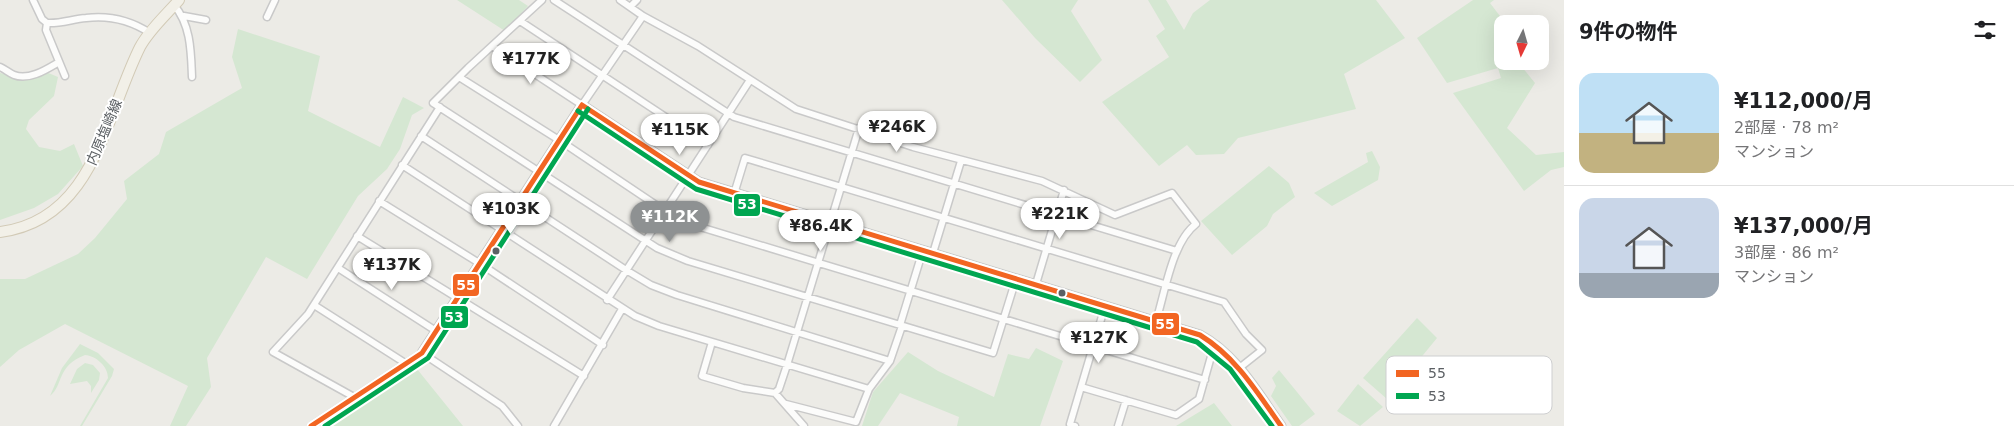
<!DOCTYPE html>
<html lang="ja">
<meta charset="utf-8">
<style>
body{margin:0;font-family:"DejaVu Sans","Noto Sans JP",sans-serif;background:#f6f6f6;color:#202124;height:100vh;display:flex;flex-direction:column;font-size:19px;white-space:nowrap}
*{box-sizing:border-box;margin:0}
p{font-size:16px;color:#757577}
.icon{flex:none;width:28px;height:28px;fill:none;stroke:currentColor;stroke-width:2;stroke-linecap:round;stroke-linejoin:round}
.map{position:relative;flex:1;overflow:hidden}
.side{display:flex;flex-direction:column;background:#fff;width:450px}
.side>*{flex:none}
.needle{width:32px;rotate:185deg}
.tools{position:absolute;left:1494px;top:15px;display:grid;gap:10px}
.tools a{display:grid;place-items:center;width:55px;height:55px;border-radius:10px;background:#fff;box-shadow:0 5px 20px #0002;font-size:25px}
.price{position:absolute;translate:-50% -42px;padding:0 11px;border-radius:18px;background:#fff;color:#222;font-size:16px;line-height:32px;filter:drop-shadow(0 1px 2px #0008)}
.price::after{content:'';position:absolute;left:50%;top:30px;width:15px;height:11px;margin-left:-8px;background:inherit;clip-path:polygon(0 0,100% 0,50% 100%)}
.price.current{background:#8e9192;color:#fff}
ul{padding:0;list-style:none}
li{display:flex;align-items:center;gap:15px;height:125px;padding:0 15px}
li+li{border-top:1px solid #e0e0e0}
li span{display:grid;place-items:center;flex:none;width:140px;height:100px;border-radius:15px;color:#555}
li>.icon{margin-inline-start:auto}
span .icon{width:60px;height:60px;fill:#fffc;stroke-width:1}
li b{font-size:21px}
h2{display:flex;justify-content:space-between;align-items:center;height:60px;padding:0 15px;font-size:21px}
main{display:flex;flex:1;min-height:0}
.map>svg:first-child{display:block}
</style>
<main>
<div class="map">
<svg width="1564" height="426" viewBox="0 0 1564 426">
<rect width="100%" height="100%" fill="#ecebe6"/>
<!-- green -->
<path fill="#d5e7d2" d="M 457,0 L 519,0 L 528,6 L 505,31 Z
M 1002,0 L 1078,0 L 1071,11 L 1102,60 L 1080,82 L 1035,38 Z
M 1148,0 L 1166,0 L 1184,30 L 1193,13 L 1210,0 L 1376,0 L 1405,38 L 1344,74 L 1356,109 L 1238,138 L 1224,154 L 1196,155 L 1187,145 L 1159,166 L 1102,102 L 1169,57 L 1156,36 L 1165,29 Z
M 1473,0 L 1494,0 L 1490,3 L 1506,24 L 1502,24 L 1502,61 L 1517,61 L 1535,83 L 1507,128 L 1536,155 L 1564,152 L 1564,167 L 1551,170 L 1524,191 L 1453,93 L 1501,78 L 1498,68 L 1447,83 L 1417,38 Z
M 238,29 L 320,56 L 308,111 L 380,147 L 403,97 L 424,108 L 412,115 L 400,149 L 387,169 L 358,196 L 307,279 L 266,257 L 207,358 L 211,387 L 186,426 L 170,426 L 188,386 L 65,324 L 19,350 L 0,367 L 0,279 L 25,279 L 78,254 L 95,238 L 127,199 L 124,181 L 159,154 L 166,132 L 242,88 L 232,57 Z
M 46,72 L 58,77 L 54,96 L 29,120 L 26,129 L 39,147 L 60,151 L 74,144 L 83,166 L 58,194 L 34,208 L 0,220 L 0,73 L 22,78 Z
M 1372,151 L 1380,167 L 1378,180 L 1332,206 L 1314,193 L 1368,162 L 1366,153 Z
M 1269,166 L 1289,183 L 1295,197 L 1273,214 L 1267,226 L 1232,255 L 1201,221 Z
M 1417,318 L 1437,338 L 1387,399 L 1363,378 Z
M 80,344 L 98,353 L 114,369 L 112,376 L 82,426 L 80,426 L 108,378 C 108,366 96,356 85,355 C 56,366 64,385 50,396 L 62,368 Z
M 1036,348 L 1063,361 L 1040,426 L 957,426 L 959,417 L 900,393 L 878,426 L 862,426 L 873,392 L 908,352 L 938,371 L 994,397 L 1008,354 L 1029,359 Z
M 85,363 L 93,365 L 100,373 L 99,380 L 91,393 L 91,386 L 87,381 L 70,384 L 77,369 Z
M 417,369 L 463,426 L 325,426 Z
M 1279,370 L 1315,414 L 1299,426 L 1292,426 L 1271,396 L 1276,386 L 1272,378 Z
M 1358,384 L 1383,407 L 1360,426 L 1337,411 Z
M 1214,403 L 1232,426 L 1176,426 Z"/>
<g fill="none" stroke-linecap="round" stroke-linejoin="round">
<!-- street casing -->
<g stroke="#c9c9c9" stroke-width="9">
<path id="street" d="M 33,0 L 42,19 L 47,23 C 60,24 73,19 86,18 C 110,15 130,20 150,33
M 542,0 L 468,68 L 433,103 L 657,248 L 688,261 L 993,353 L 1016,279
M 554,0 L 734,117 L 1177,251
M 620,0 L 643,16 L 698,46 L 796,109 L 913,147 L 1042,181 L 1115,215 L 1172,193 L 1196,224 C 1172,242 1165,293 1156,321
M 174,5 C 191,25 191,52 192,77
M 630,7 L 637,0
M 184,16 L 206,20
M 267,17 L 275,0
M 520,21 L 708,145
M 47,23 L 46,30 L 65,76
M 492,46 L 582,105 L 643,16
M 0,67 C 5,69 9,73 14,75 C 29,81 47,69 59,62
M 459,77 L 559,140 L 665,211 L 687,223 L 1205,380
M 421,136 L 626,270 L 651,285 L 677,295 L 890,361
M 402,165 L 635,316 L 659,326 L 869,389
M 734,194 L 745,158 L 1224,302 L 1246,334 L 1262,350 L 1238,369
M 379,201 L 479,263 L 603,345
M 357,236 L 584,376
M 933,253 L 961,161
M 338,268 L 436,331
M 1036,284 L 1064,190
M 607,300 L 750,80
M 314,305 L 405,363
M 900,325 L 923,250
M 712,342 L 702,376 L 743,388 L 775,393 L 804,426
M 1081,387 L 1176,415 L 1199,399 L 1212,353 L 1217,345
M 775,393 L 779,389 L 787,365 L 859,128
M 354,397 L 273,352 L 308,314 L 440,107
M 786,404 L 856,422 L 869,389 L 890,361 L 902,326
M 311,426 L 422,353 L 502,406 L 518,426
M 554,426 L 622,309
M 1075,426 L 1070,424 L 1105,306
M 1118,426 L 1126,400"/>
</g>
<!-- secondary casing -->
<g stroke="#c8c9c8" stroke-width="11">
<path id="secondary" d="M 422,353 L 582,105 L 699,182 L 1200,335 C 1236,354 1258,394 1281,426"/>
</g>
<!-- primary casing -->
<g stroke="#d2cab6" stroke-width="12">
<path id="primary" d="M 0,232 C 94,220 105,117 140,47 C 149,30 166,15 179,0"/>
</g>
<!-- street -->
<use href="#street" stroke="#fcfcfb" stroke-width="6"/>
<!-- secondary -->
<use href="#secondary" stroke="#fcfcfb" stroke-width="9"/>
<!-- primary -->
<use href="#primary" stroke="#f2f0e8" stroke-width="10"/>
<!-- bus-1 casing -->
<g stroke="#fff" stroke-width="9">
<path id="bus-1" d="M 582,105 L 699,182 L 1200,335 C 1236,357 1257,392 1281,426
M 311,426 L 422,353 L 582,105"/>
</g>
<!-- bus-2 casing -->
<g stroke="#fff" stroke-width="9">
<path id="bus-2" d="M 578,111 L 696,189 L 1197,342 L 1230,369 L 1272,426
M 325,426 L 428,358 L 588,109"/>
</g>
<!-- bus-1 -->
<use href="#bus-1" stroke="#f26522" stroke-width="5"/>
<!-- bus-2 -->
<use href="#bus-2" stroke="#00a651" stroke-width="5"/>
</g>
<!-- markers -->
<g fill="#5c6064" stroke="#fff" stroke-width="2">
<circle cx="496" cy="251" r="4.5"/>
<circle cx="1062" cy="293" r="4.5"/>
</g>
<g text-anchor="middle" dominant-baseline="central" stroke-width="4" stroke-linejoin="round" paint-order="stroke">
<!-- street labels -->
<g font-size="14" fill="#5c6064" stroke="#fff">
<text transform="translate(104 132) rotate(-67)">内原塩崎線</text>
</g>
</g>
<!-- legend -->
<rect x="1386" y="356" width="166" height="58" rx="8" fill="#fff" stroke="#cecfd0" stroke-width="1"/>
<rect x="1396" y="370" width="23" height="7" fill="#f26522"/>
<rect x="1396" y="393" width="23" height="6" fill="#00a651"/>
<g font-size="14" fill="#5c6064">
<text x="1428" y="378">55</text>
<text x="1428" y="401">53</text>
</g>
<g stroke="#fff" stroke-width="2">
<rect x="733" y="193" width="28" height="24" rx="5" fill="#00a651"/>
<rect x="452" y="273" width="28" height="24" rx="5" fill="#f26522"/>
<rect x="440" y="305" width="29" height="24" rx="5" fill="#00a651"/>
<rect x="1151" y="312" width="29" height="24" rx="5" fill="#f26522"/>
</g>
<g font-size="14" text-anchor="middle" font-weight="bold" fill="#fff">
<text x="747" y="209">53</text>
<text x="466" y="290">55</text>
<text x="454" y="322">53</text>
<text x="1165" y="329">55</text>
</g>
</svg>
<div class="tools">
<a><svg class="needle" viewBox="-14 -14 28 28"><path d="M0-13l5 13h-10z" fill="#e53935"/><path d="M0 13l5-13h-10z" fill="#757577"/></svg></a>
</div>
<b class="price" style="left:531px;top:85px">¥177K</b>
<b class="price" style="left:897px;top:153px">¥246K</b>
<b class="price" style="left:680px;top:156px">¥115K</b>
<b class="price" style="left:511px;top:235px">¥103K</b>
<b class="price" style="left:1060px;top:240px">¥221K</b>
<b class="price current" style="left:670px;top:243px">¥112K</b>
<b class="price" style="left:821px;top:252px">¥86.4K</b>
<b class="price" style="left:392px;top:291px">¥137K</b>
<b class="price" style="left:1099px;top:364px">¥127K</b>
</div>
<section class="side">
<h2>9件の物件<svg class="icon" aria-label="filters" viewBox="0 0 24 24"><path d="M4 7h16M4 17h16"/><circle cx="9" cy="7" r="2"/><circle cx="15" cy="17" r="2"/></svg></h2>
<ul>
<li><span style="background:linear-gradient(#bfe0f5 60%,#c2b280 0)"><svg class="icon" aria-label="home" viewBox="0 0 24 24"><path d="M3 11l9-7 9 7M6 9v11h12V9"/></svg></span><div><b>¥112,000/月</b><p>2部屋 · 78 m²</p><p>マンション</p></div></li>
<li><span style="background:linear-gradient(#c9d6e8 75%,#9aa5b1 0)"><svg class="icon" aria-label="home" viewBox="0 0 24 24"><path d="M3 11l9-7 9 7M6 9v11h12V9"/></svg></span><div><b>¥137,000/月</b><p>3部屋 · 86 m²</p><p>マンション</p></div></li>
</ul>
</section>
</main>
